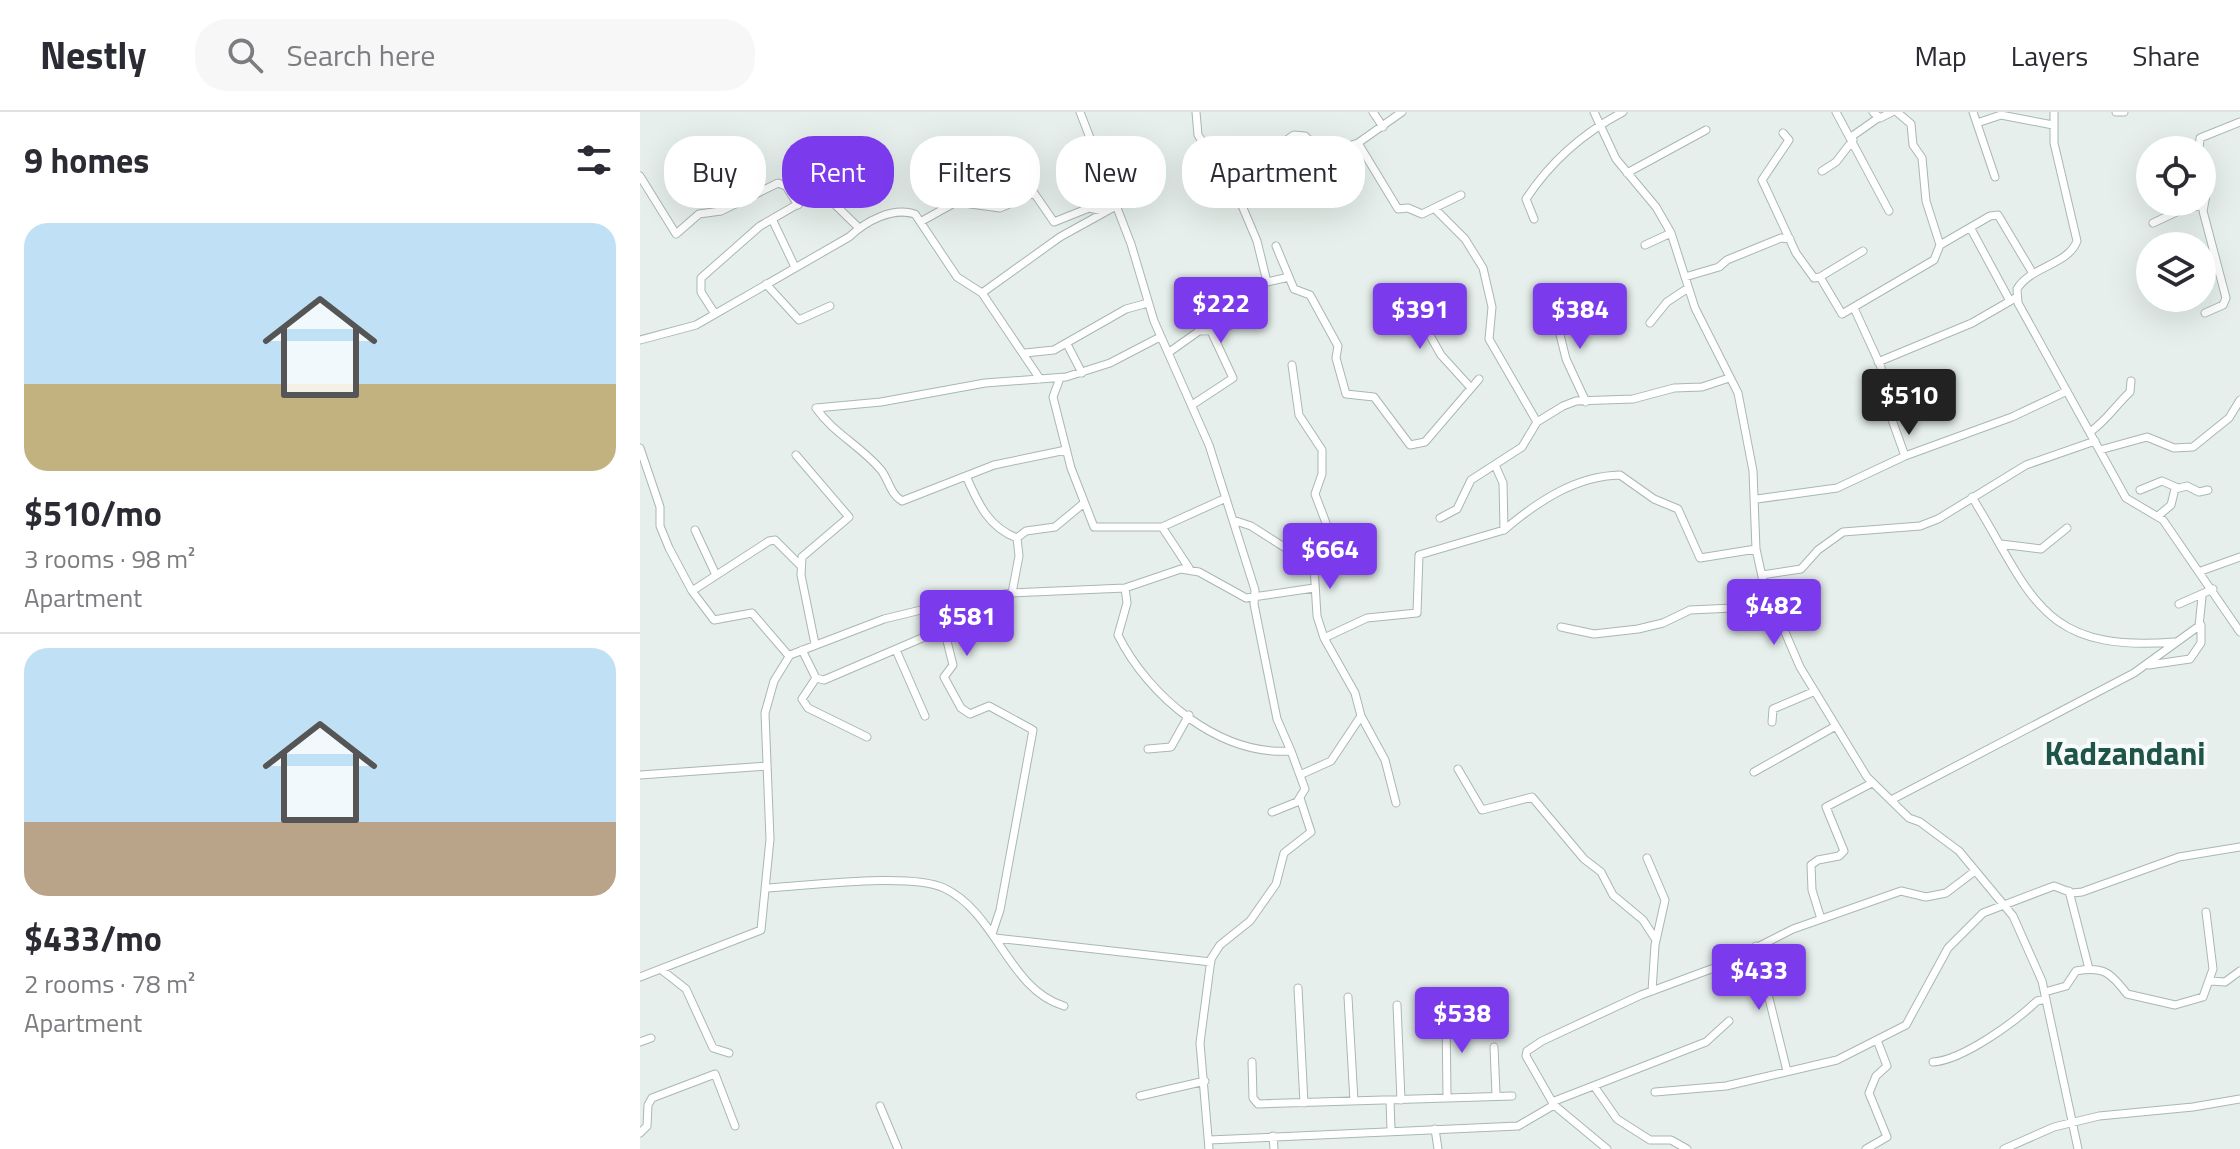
<!DOCTYPE html>
<meta charset="utf-8">
<style>
body{margin:0;font-family:"Titillium Web",sans-serif;background:#f7f7f7;color:#2b2b33;height:100vh;display:flex;flex-direction:column;font-size:30px;white-space:nowrap}
*{box-sizing:border-box;margin:0}
p{font-size:26px;color:#7c7c81}
.icon{flex:none;width:44px;height:44px;fill:none;stroke:currentColor;stroke-width:2;stroke-linecap:round;stroke-linejoin:round}
.map{position:relative;flex:1;overflow:hidden}
.drawer{display:flex;flex-direction:column;background:#fff;width:640px}
.drawer>*{flex:none}
.banner{position:absolute;left:24px;top:24px;width:760px;height:72px;display:flex;gap:16px}
.tools{position:absolute;left:1496px;top:24px;display:grid;gap:16px}
.tools a{display:grid;place-items:center;width:80px;height:80px;border-radius:50%;background:#fff;box-shadow:0 8px 32px #0002;font-size:40px}
.price{position:absolute;translate:-50% -68px;padding:0 18px;border-radius:8px;background:#7c3aed;color:#fff;font-size:26px;line-height:52px;filter:drop-shadow(0 2px 4px #0008)}
.price::after{content:'';position:absolute;left:50%;top:48px;width:24px;height:18px;margin-left:-12px;background:inherit;clip-path:polygon(0 0,100% 0,50% 100%)}
.price.current{background:#222;color:#fff}
ul{padding:0;list-style:none}
li{display:grid;align-content:center;gap:16px;height:424px;padding:0 24px}
li+li{border-top:2px solid #e1e1e2}
li span{display:grid;place-items:center;height:248px;border-radius:24px;color:#555}
li>.icon{margin-inline-start:auto}
span .icon{width:144px;height:144px;fill:#fffc;stroke-width:1}
li b{font-size:34px}
h2{display:flex;justify-content:space-between;align-items:center;height:96px;padding:0 24px;font-size:34px}
.pill{padding:0 28px;border-radius:32px;background:#fff;box-shadow:0 8px 32px #0002;font-size:28px;line-height:72px}
.pill.current{background:#7c3aed;color:#fff}
header{display:flex;align-items:center;gap:48px;box-sizing:border-box;height:112px;padding:0 40px;background:#fff;border-bottom:2px solid #e1e1e2}
header strong{font-size:38px}
nav{display:flex;gap:44px;margin-inline-start:auto;font-size:28px}
.search{width:560px;height:72px;background:#f7f7f7;display:flex;align-items:center;gap:20px;box-sizing:border-box;padding:0 28px;border-radius:32px;color:#7c7c81;font-size:30px}
main{display:flex;flex:1;min-height:0}
.map>svg:first-child{display:block}
</style>
<header>
<strong>Nestly</strong>
<div class="search"><svg class="icon" aria-label="search" viewBox="0 0 24 24"><circle cx="10" cy="10" r="6"/><path d="M15 15l6 6"/></svg>Search here</div>
<nav><a>Map</a><a>Layers</a><a>Share</a></nav>
</header>
<main>
<section class="drawer">
<h2>9 homes<svg class="icon" aria-label="filters" viewBox="0 0 24 24"><path d="M4 7h16M4 17h16"/><circle cx="9" cy="7" r="2"/><circle cx="15" cy="17" r="2"/></svg></h2>
<ul>
<li><span style="background:linear-gradient(#bfe0f5 65%,#c2b280 0)"><svg class="icon" aria-label="home" viewBox="0 0 24 24"><path d="M3 11l9-7 9 7M6 9v11h12V9"/></svg></span><div><b>$510/mo</b><p>3 rooms · 98 m²</p><p>Apartment</p></div></li>
<li><span style="background:linear-gradient(#bfe0f5 70%,#b9a48a 0)"><svg class="icon" aria-label="home" viewBox="0 0 24 24"><path d="M3 11l9-7 9 7M6 9v11h12V9"/></svg></span><div><b>$433/mo</b><p>2 rooms · 78 m²</p><p>Apartment</p></div></li>
</ul>
</section>
<div class="map">
<svg width="1600" height="1037" viewBox="0 0 1600 1037">
<rect width="100%" height="100%" fill="#e6efeb"/>
<g fill="none" stroke-linecap="round" stroke-linejoin="round">
<!-- street casing -->
<g stroke="#a8b8b2" stroke-width="9">
<path id="street" d="M 440,0 L 491,132 L 514,209 L 569,333 L 615,478 L 614,492 L 637,607 L 651,639
M 556,0 L 558,23 L 597,82 L 617,129 L 627,170 L 649,165
M 733,0 L 743,15
M 954,0 L 976,47 L 1016,95 L 1031,121 L 1055,196 L 1098,281 L 1113,359 L 1116,437 L 1123,469 L 1160,555 L 1227,665 L 1269,706 L 1280,710 L 1319,739 L 1373,804 L 1402,869 L 1438,1037
M 1196,0 L 1249,99
M 1233,0 L 1240,6 L 1252,0
M 1333,0 L 1355,65
M 1414,0 L 1414,31 L 1437,129 C 1428,153 1391,154 1377,177 L 1378,191 L 1486,386 L 1523,408 L 1600,520
M 1476,0 L 1484,0
M 1337,11 L 1361,3 L 1413,13
M 1143,21 L 1149,28 L 1122,68 L 1156,141 L 1174,166 L 1180,165 L 1202,202 L 1294,148 L 1300,133 L 1286,89 L 1282,46 L 1273,33 L 1271,12 L 1257,0
M 1211,25 L 1238,6
M 718,31 L 758,97 L 768,96 L 782,102 L 821,83
M 1559,38 L 1560,26 L 1600,10
M 1562,54 L 1567,78 L 1563,99 L 1586,186 L 1583,193 L 1565,201
M 581,57 L 604,46 L 628,41 L 654,23 L 665,24 L 684,42
M 1182,59 L 1196,50 L 1213,28
M 987,61 L 1066,18
M 0,64 L 36,122 L 59,102 L 81,99 L 138,71 L 146,74 L 158,93
M 643,67 L 684,42 L 718,31 L 762,0
M 181,79 L 218,115
M 796,98 L 825,127 L 843,156 L 852,195 L 849,227 L 897,310
M 132,107 L 155,155
M 894,107 L 886,87 C 911,49 943,21 983,0
M 282,109 L 316,90 L 360,96 L 394,81 L 414,110 L 449,96 L 463,99
M 1513,111 L 1543,97 L 1562,93
M 1331,117 L 1370,189
M 1005,133 L 1031,121
M 1300,133 L 1350,104 L 1358,103 L 1392,160
M 636,134 L 654,177 L 670,183 L 698,234 L 696,246 L 706,282 L 734,285 L 770,333 L 785,330 L 839,267
M 1045,165 L 1079,155 L 1087,148 L 1141,126 L 1150,127
M 1180,165 L 1223,139
M 126,172 L 159,208 L 190,194
M 763,176 L 801,243 L 831,276
M 913,194 L 926,247 L 946,290
M 1214,196 L 1241,255 L 1246,291 L 1265,344
M 75,202 L 61,180 L 61,166 L 120,114 L 194,71 L 210,65 L 231,71 L 242,70
M 1010,211 L 1027,190 L 1048,176
M 0,228 L 56,213 L 209,125 C 226,109 252,95 275,102 L 317,165 L 342,181
M 427,232 L 442,261
M 385,241 L 414,238 L 486,197 L 508,191
M 528,241 L 559,219 L 579,218 L 623,199
M 1238,250 L 1332,211 L 1377,185
M 652,253 L 659,303 L 682,338 L 682,362 L 675,382 L 686,411 L 674,454 L 677,504 L 684,526 L 715,581 L 721,604 L 691,649 L 662,662
M 420,266 L 413,285 L 431,356 L 454,415 L 522,415 L 586,386
M 400,267 L 342,181 L 420,125 L 476,94
M 552,293 L 593,266 L 571,219
M 176,296 L 241,290 L 345,271 L 426,265 L 470,251 L 520,225
M 176,296 C 193,321 221,334 241,358 C 249,368 250,382 262,389 L 354,353 L 426,338
M 1450,320 C 1467,308 1475,294 1490,280 L 1491,269
M 0,336 L 20,395 L 20,414 L 29,436 L 52,479 L 74,508 L 112,501 L 149,544
M 1460,338 L 1507,325 L 1534,336 L 1553,335 L 1589,306 L 1600,288
M 156,343 L 209,405 L 162,445 L 161,463 L 175,532
M 326,364 C 338,391 348,415 377,426
M 1500,378 L 1522,369 L 1538,376
M 1332,385 C 1392,482 1399,541 1534,530
M 1117,387 L 1197,376 L 1265,344 L 1372,305 L 1427,279
M 1518,404 L 1531,393 L 1535,377 L 1547,374 L 1559,380 L 1568,378
M 800,406 L 817,397 L 831,368 L 882,335 L 897,310 L 923,294 L 936,289 L 993,287 L 1034,276 L 1062,275 L 1089,266
M 593,408 L 611,414 L 674,454
M 522,415 L 549,456
M 55,418 L 76,463
M 864,418 C 897,390 935,364 980,363 L 1014,387 L 1038,397 L 1060,446 L 1116,437
M 377,426 L 386,419 L 415,415 L 444,391
M 1361,432 L 1401,437 L 1427,416
M 1561,459 L 1600,445
M 1122,463 L 1161,457 L 1178,438 L 1203,420 L 1280,414 L 1298,407 L 1386,353 L 1455,329
M 485,476 L 487,491 L 478,523 C 508,584 579,644 651,639 L 665,677 L 657,690 L 632,700
M 52,479 L 129,429 L 135,428 L 160,453
M 372,481 L 379,444 L 377,426
M 1539,492 L 1573,477
M 298,493 L 313,553 L 304,565 L 321,596 L 330,602 L 349,594 L 393,618 L 360,798 L 352,822
M 921,515 L 954,522 L 998,517 L 1023,511 L 1050,498 L 1093,496 L 1129,484
M 684,526 L 727,506 L 777,501 L 779,443 L 864,418 L 863,371 L 855,353
M 162,538 L 176,566 L 184,568 L 303,517
M 256,538 L 285,604
M 1509,553 L 1550,547 L 1561,531 L 1561,513
M 176,566 L 162,587 L 168,596 L 227,625
M 721,604 L 745,648 L 756,691
M 1132,610 L 1133,597 L 1173,580
M 508,637 L 531,635 L 549,603
M 818,657 L 842,698 L 892,685 L 944,747 L 961,760 L 973,783 L 1003,808 L 1016,828
M 1114,660 L 1194,615
M 0,663 L 127,654
M 1253,687 L 1494,561 L 1559,514 L 1562,485
M 1007,746 L 1025,788 L 1015,833 L 1012,879
M 126,776 C 166,774 270,760 304,776 C 357,801 368,877 424,894
M 1429,779 L 1449,857
M 1181,807 L 1172,778 L 1171,753 L 1178,748 L 1199,744 L 1204,739 L 1186,695 L 1232,671
M 355,826 L 571,850
M 1116,834 L 1147,959
M 23,859 L 46,877 L 73,936 L 89,941
M 0,865 L 121,818 L 130,727 L 125,601 L 134,569 L 150,543 L 244,507 L 318,489 L 372,481 L 485,476 L 541,457 L 559,460 L 606,486 L 674,476
M 1571,869 L 1585,870 L 1600,859
M 658,876 L 664,991
M 1405,880 L 1426,874 L 1436,859 C 1464,854 1471,861 1487,882 L 1535,893 L 1563,885 L 1573,857 L 1566,800
M 708,885 L 714,989
M 757,893 L 761,988
M 806,903 L 807,984
M 0,930 L 11,926
M 854,935 L 856,982
M 612,950 L 613,986 L 618,992 L 872,984
M 1293,950 C 1323,948 1375,910 1397,889 L 1406,887
M 954,974 L 977,1007 L 1010,1028 L 1031,1028 L 1047,1037
M 1015,980 L 1086,974 L 1197,948 L 1266,913 L 1308,836 L 1343,801 L 1414,774 L 1432,781 L 1442,780 L 1539,745 L 1600,735
M 500,984 L 565,969
M 750,988 L 751,1018
M 912,990 L 1066,930 L 1089,909
M 914,993 L 886,944 L 887,939 L 902,929 L 1001,883 L 1082,853 L 1153,817 L 1261,779 L 1286,785 L 1306,781 L 1335,759
M 240,994 L 258,1037
M 795,1017 L 798,1037
M 0,1021 L 7,1014 L 8,993 L 12,986 L 75,962 L 95,1014
M 633,1024 L 634,1037
M 569,1028 L 878,1014 L 914,993 L 967,1037
M 569,1037 L 560,931 L 571,847 L 580,833 L 610,809 L 636,772 L 644,741 L 671,720 L 660,686
M 1226,1037 L 1247,1025 L 1229,981 L 1236,964 L 1247,954 L 1237,928
M 1364,1037 L 1414,1015 L 1459,1004 L 1553,995 L 1600,987"/>
</g>
<!-- street -->
<use href="#street" stroke="#fff" stroke-width="7"/>
</g>
<g text-anchor="middle" dominant-baseline="central" stroke-width="8" stroke-linejoin="round" paint-order="stroke">
<!-- quarter labels -->
<g font-size="32" font-weight="bold" fill="#1f5548" stroke="#f7fbf9">
<text x="1485" y="641">Kadzandani</text>
</g>
</g>
</svg>
<div class="tools">
<a><svg class="icon" aria-label="locate" viewBox="0 0 24 24"><circle cx="12" cy="12" r="6"/><path d="M12 2v4M12 18v4M2 12h4M18 12h4"/></svg></a>
<a><svg class="icon" aria-label="layers" viewBox="0 0 24 24"><path d="M12 4l9 5-9 5-9-5zM3 14l9 5 9-5"/></svg></a>
</div>
<b class="price" style="left:581px;top:233px">$222</b>
<b class="price" style="left:780px;top:239px">$391</b>
<b class="price" style="left:940px;top:239px">$384</b>
<b class="price current" style="left:1269px;top:325px">$510</b>
<b class="price" style="left:690px;top:479px">$664</b>
<b class="price" style="left:1134px;top:535px">$482</b>
<b class="price" style="left:327px;top:546px">$581</b>
<b class="price" style="left:1119px;top:900px">$433</b>
<b class="price" style="left:822px;top:943px">$538</b>
<div class="banner">
<a class="pill">Buy</a>
<a class="pill current">Rent</a>
<a class="pill">Filters</a>
<a class="pill">New</a>
<a class="pill">Apartment</a>
</div>
</div>
</main>
